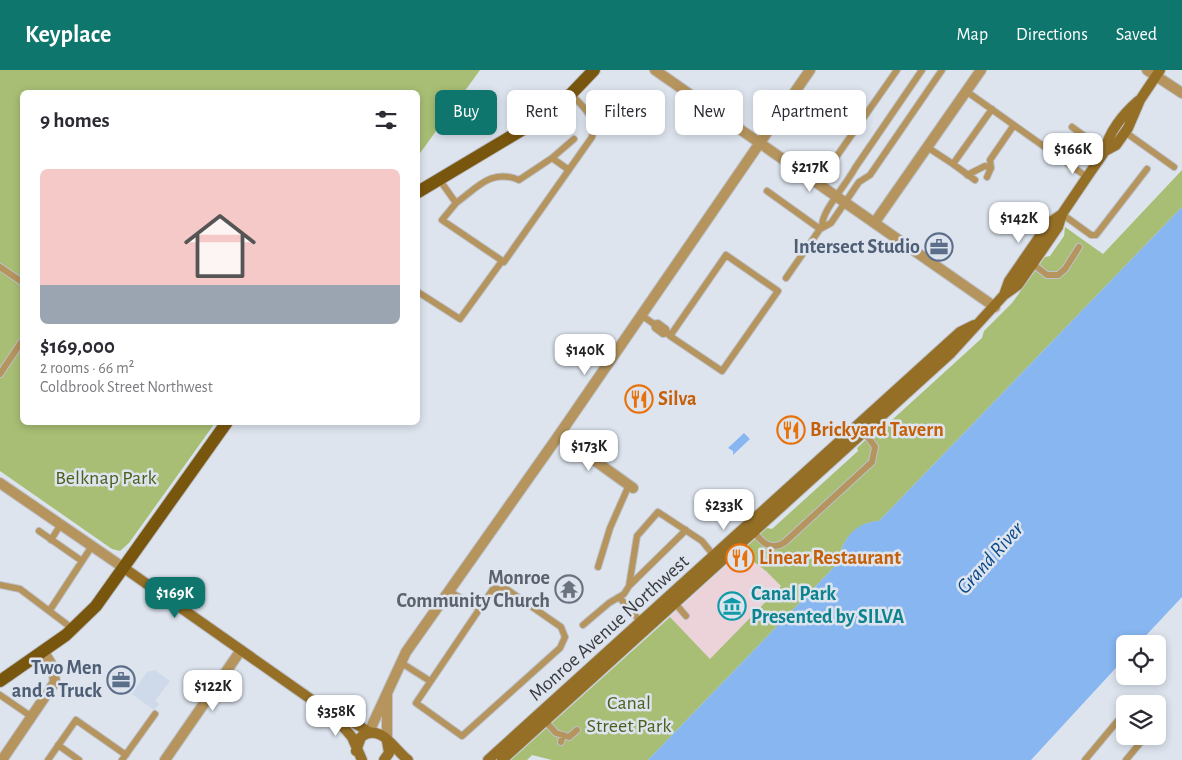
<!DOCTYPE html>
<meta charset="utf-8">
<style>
body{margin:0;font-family:"Alegreya Sans",sans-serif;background:#f2f2f3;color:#2b2b33;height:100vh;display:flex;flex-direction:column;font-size:19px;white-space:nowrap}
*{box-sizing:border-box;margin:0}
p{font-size:16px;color:#7c7c81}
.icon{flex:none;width:28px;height:28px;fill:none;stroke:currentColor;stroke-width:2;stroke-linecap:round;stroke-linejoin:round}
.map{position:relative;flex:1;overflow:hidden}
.panel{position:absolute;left:20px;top:20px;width:400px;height:335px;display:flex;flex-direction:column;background:#fff;border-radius:8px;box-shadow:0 2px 8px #0003}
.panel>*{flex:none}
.top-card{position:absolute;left:435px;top:20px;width:475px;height:45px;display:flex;gap:10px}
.controls{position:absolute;left:1116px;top:565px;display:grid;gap:10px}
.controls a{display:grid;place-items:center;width:50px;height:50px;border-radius:8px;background:#fff;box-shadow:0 2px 8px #0003;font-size:25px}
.price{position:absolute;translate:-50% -42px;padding:0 11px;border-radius:10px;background:#fff;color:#222;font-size:16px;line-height:32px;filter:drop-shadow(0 1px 2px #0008)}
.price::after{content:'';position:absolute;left:50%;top:30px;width:15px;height:11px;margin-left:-8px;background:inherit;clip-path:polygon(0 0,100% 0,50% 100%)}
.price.on{background:#0f766e;color:#fff}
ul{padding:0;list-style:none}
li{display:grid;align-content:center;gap:10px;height:265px;padding:0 20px}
li span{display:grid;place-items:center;height:155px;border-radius:8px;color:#555}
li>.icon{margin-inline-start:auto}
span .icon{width:90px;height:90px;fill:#fffc;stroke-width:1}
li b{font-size:21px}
h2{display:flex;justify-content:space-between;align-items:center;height:60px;padding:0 20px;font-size:21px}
.pill{padding:0 18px;border-radius:8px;background:#fff;box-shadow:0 2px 8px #0003;font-size:18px;line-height:45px}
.pill.on{background:#0f766e;color:#fff}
header{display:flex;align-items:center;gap:30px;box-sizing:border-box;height:70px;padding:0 25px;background:#0f766e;color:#fff}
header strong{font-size:24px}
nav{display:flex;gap:28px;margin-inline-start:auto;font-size:18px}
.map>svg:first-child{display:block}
</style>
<header>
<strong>Keyplace</strong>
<nav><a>Map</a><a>Directions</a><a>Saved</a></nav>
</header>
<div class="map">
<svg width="1182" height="690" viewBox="0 0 1182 690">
<rect width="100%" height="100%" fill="#dde4ee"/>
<!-- commercial -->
<path fill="#ecd2d9" d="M 741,482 L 766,501 L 781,516 L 710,589 L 670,547 Z"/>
<!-- built -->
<path fill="#cedaea" d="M 155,600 L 170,611 L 155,631 L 159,634 L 154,640 L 132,624 L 147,602 Z"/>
<!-- green -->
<path fill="#a8be74" d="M 0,0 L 480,0 L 418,86 L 418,22 L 22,22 L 22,352 L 215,353 L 129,473 L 120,481 L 112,479 L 0,401 Z
M 1182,100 L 1182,137 L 879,451 C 857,452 840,470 839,492 L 648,690 L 552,690 L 532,685 L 527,690 L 511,690 L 670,547 L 710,589 L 781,516 L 766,501 L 741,482 L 767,458 L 772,459 L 858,381 L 857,378 L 877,359 L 881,360 L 982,268 L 984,261 L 1012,233 L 1045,187 L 1050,186 L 1064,166 L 1065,157 L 1103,184 Z"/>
<!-- water -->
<path fill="#87b6f1" d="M 1182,137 L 1182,527 L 1138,574 L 1125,574 L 1125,588 L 1031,690 L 648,690 L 839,492 C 841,469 856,452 879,451 Z
M 744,363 L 750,369 L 733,385 L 733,381 L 728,378 Z"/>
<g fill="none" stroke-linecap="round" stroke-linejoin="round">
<!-- service casing -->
<g stroke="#bcc2cb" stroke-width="8">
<path id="service" d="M 966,21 L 1087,107
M 1072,57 L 1105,81
M 1125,62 L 1174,97
M 927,77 L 953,94 L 992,39
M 552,88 L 574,69
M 953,94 L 975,110
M 967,105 L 985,96 L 991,98
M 987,107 L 991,98 L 990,90 L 1014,55
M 439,109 L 456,133 L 442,150 L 504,192 L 592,67 C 598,48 583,37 571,24
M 818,113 L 897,0
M 767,121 L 820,159 L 831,153 L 859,112 L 870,105 L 942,0
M 456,133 C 477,118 491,98 519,110 L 552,88 L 569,100
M 1062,144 L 1091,165 L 1096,165 L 1147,99
M 822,157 C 821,141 847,114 855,98 L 922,0
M 1033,194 L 1047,205 L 1058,205 L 1065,199 L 1079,177
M 0,197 L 22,212
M 786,208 L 820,159
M 418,222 L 460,249 L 502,191
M 641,245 L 654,254 L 658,253 L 666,259 L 667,263 L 663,264 L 655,258 L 654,254
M 667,263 L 670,266 L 722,301 L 778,221 L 726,185 L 670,266
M 0,304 L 22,271
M 752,460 C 762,472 770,482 785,472 L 872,392 L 875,377 L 865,363
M 39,461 L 82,491
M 51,470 L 61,454
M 598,497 L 610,458 L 629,415
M 0,515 L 20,519 L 73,559
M 629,516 L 686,460
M 505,518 L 561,557 L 565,567 L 560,578 L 462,666 L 416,633 L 493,519 Z
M 449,521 L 479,539
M 619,527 L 641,552
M 674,532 L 686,546
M 50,540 L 92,476
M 583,555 L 609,533 L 624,524 L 629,516 L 637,466 L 658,442 L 702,471 L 714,486
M 400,592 L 430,611
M 0,625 L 32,647
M 546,652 L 556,663 L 569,667 L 577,660
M 561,672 L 563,665
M 58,675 L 79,690
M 48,690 L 76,650 L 126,685
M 122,690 L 155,644
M 1085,690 L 1125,642
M 1126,690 L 1146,666"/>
</g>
<!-- minor casing -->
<g stroke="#bcc2cb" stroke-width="12">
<path id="minor" d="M 655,0 L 995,237
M 875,152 L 981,0
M 559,365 L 633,418
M 2,690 L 55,612 L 53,597 L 44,582
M 165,690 L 241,580"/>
</g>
<!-- tertiary casing -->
<g stroke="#bcc2cb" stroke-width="12">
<path id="tertiary" d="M 1147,0 L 1182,23
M 0,413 L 124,498
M 387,625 L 387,671
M 369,662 L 406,582 L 559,365 L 810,0"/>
</g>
<!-- secondary casing -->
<g stroke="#bcc2cb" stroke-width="12">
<path id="secondary" d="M 1105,81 C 1108,63 1123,44 1138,31
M 1004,225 L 1009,211 L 1049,153 L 1062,144
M 124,498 L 332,644 L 352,667 L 362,690
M 333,644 L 348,649 L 369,662
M 356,681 L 361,667 C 380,652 394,679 408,690
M 384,690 L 389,683 L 387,671
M 488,690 L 960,262 L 974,255
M 502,690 L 951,283 L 1004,225 L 1018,215 L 1058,157 L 1062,144 L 1087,107 L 1105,81 L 1116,75 L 1128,58 L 1140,30 L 1160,0"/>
</g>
<!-- primary casing -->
<g stroke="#bcc2cb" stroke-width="14">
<path id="primary" d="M 418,122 L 540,49 L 571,24 L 594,0
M 0,611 L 66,565 L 96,536 L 227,352"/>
</g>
<!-- service -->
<use href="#service" stroke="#b5945d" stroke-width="6"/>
<!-- minor -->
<use href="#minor" stroke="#b5945d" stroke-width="10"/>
<!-- tertiary -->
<use href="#tertiary" stroke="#b5945d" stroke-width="10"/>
<!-- secondary -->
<use href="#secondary" stroke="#956f26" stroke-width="10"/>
<!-- primary -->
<use href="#primary" stroke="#79560e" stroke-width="12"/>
</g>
<!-- icons -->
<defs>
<g id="office-ring" transform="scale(1.4375)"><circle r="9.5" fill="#dde4ee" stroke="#5c6f8a" stroke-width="1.5"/><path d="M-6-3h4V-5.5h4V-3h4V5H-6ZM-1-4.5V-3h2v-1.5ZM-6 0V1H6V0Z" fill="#5c6f8a"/></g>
<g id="restaurant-ring" transform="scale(1.4375)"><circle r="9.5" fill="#dde4ee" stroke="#e8710a" stroke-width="1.5"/><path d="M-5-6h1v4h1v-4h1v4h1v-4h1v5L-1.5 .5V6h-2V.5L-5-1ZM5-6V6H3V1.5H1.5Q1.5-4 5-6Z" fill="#e8710a"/></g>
<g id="temple-ring" transform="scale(1.4375)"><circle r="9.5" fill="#dde4ee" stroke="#6b7280" stroke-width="1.5"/><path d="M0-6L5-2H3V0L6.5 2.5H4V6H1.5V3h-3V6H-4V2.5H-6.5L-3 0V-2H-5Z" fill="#6b7280"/></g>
<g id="museum-ring" transform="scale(1.4375)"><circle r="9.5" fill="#dde4ee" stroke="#0f9aa8" stroke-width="1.5"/><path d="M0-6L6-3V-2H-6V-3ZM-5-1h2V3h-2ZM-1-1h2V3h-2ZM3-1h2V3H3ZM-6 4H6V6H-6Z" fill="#0f9aa8"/></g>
</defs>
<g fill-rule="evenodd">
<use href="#office-ring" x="939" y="177"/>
<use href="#restaurant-ring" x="639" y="329"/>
<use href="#restaurant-ring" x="791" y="360"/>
<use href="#restaurant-ring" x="740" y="488"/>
<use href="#temple-ring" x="569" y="519"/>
<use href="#museum-ring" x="732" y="536"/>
<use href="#office-ring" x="121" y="610"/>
</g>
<g text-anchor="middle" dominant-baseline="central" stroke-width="5" stroke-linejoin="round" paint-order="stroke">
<!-- service labels -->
<g font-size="20" font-weight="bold" fill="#4e5e75" stroke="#dde4ee" text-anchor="end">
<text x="920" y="177">Intersect Studio</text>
<text x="102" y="598">Two Men<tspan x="102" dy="23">and a Truck</tspan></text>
</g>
<!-- food labels -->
<g font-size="20" font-weight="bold" fill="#c56008" stroke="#dde4ee" text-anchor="start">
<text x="658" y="329">Silva</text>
<text x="810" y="360">Brickyard Tavern</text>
<text x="759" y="488">Linear Restaurant</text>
</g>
<!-- park labels -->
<g font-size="20" fill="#4e5f1d" stroke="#dde4ee">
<text x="106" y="408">Belknap Park</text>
<text x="629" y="633">Canal<tspan x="629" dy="23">Street Park</tspan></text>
</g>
<!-- worship labels -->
<g font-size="20" font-weight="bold" fill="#5b616d" stroke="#dde4ee" text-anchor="end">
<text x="550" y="508">Monroe<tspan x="550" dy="23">Community Church</tspan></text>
</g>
<!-- culture labels -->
<g font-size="20" font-weight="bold" fill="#0d838f" stroke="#dde4ee" text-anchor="start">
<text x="751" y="524">Canal Park<tspan x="751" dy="23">Presented by SILVA</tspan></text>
</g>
<!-- street labels -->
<g font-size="20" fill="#393b3f" stroke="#dde4ee">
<text transform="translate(609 558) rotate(-42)">Monroe Avenue Northwest</text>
</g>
<!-- water labels -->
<g font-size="21" font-style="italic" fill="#0a4a8a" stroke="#dde4ee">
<text transform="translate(990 488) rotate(-48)">Grand River</text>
</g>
</g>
</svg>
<div class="controls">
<a><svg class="icon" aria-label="locate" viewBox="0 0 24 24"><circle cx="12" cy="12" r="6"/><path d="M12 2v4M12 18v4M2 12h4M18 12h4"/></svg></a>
<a><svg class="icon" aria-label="layers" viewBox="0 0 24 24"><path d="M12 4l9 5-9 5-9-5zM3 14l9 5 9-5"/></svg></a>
</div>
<b class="price" style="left:1073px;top:105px">$166K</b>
<b class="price" style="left:810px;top:123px">$217K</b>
<b class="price" style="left:1019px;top:174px">$142K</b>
<b class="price" style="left:585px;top:306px">$140K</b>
<b class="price" style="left:589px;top:402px">$173K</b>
<b class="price" style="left:724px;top:461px">$233K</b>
<b class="price on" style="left:175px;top:549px">$169K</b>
<b class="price" style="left:213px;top:642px">$122K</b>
<b class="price" style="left:336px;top:667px">$358K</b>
<div class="top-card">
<a class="pill on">Buy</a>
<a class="pill">Rent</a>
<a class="pill">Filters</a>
<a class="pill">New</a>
<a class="pill">Apartment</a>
</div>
<section class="panel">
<h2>9 homes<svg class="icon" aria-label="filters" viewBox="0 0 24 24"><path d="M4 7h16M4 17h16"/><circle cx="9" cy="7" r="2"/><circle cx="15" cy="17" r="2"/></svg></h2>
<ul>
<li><span style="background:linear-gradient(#f6c9c9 75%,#9aa5b1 0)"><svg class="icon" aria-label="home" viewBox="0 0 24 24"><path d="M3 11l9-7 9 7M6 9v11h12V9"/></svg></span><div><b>$169,000</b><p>2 rooms · 66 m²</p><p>Coldbrook Street Northwest</p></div></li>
</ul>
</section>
</div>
